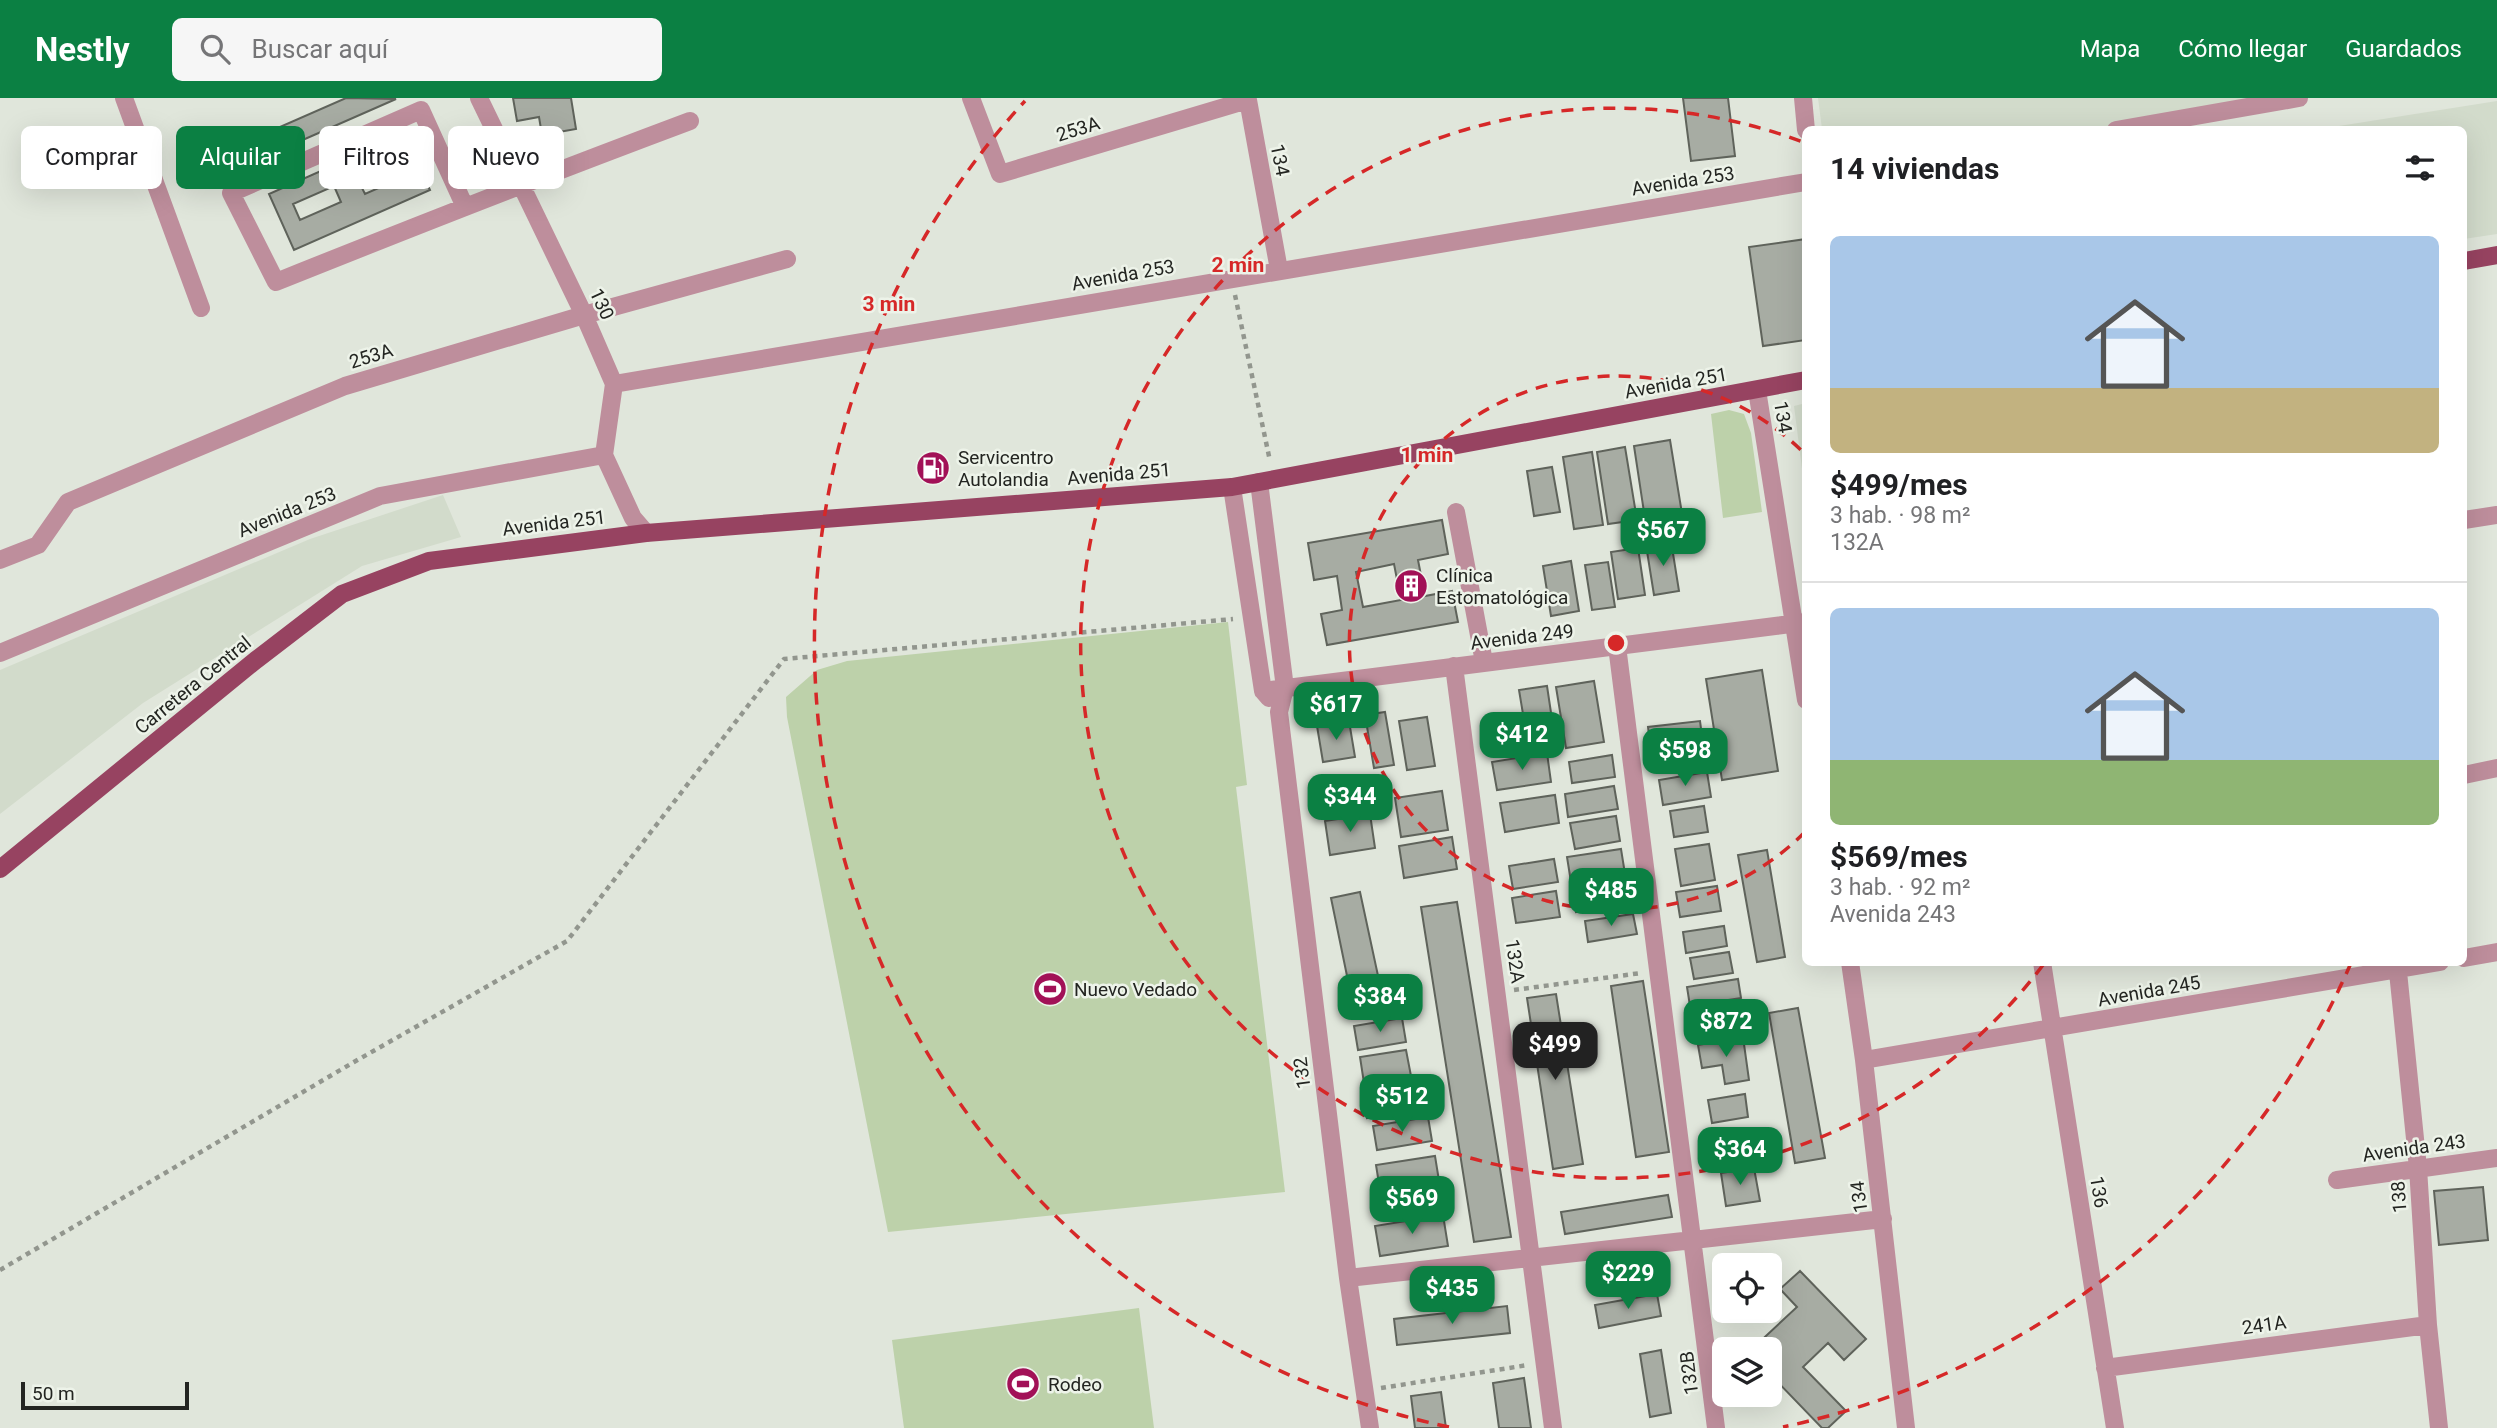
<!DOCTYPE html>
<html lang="es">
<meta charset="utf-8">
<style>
body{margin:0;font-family:Roboto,sans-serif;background:#f6f6f6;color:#202124;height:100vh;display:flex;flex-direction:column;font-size:26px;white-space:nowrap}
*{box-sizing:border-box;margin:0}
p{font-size:23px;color:#757577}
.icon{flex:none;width:38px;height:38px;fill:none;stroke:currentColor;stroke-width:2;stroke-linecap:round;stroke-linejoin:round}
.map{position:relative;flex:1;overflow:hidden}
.panel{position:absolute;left:1802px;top:28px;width:665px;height:840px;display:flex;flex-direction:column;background:#fff;border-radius:10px;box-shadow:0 7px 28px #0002}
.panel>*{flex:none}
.guide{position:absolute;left:21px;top:28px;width:665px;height:63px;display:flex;gap:14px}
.tools{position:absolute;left:1712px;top:1155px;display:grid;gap:14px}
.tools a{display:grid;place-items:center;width:70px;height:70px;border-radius:10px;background:#fff;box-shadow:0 7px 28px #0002;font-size:35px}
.scale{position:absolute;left:21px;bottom:18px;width:168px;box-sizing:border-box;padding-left:7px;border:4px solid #232521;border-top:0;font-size:19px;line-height:24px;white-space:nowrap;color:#232521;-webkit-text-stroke:5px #edf3e9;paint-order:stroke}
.price{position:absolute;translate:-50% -60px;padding:0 16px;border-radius:14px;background:#0b8043;color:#fff;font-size:23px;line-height:46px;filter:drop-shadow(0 2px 4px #0008)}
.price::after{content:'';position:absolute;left:50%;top:42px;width:21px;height:16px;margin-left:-10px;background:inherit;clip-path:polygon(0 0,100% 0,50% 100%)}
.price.active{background:#222;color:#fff}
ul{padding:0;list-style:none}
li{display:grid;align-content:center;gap:14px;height:371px;padding:0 28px}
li+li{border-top:2px solid #e0e0e0}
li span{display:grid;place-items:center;height:217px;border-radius:10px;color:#555}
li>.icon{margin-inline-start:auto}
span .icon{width:126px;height:126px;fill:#fffc;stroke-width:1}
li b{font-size:30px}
h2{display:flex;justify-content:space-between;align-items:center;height:84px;padding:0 28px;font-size:30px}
.tag{padding:0 24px;border-radius:10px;background:#fff;box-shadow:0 7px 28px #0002;font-size:24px;line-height:63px}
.tag.active{background:#0b8043;color:#fff}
header{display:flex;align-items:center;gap:42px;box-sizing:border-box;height:98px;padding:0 35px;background:#0b8043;color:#fff}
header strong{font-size:33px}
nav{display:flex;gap:38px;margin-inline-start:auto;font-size:24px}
.search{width:490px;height:63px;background:#f6f6f6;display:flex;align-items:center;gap:18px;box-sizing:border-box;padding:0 24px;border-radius:10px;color:#757577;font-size:26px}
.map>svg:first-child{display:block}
</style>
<header>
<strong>Nestly</strong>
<div class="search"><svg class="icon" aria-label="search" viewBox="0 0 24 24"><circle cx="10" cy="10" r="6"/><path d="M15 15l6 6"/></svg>Buscar aquí</div>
<nav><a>Mapa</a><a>Cómo llegar</a><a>Guardados</a></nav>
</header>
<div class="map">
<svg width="2497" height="1330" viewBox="0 0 2497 1330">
<rect width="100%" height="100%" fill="#e0e6db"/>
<!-- built -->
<path fill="#d2dbcb" d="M 1818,0 L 2288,0 L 2099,32 L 1822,31 Z
M 2497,3 L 2497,136 L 2464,141 L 2464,32 L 2320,31 Z
M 1806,305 L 1806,402 L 1794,308 Z
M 443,397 L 461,439 L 362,468 L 143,605 L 0,716 L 0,572 L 310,441 Z"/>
<!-- green -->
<path fill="#bdd1aa" d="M 1729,312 L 1744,316 L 1751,335 L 1762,414 L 1723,420 L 1711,316 Z
M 1228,524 L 1247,687 L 1236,689 L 1285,1094 L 888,1134 L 787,619 L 786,599 L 817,572 L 847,563 Z
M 1139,1210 L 1154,1330 L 904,1330 L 892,1242 Z"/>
<!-- building -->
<path fill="#a7aca3" stroke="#5f635b" stroke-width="2" fill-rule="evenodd" d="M 346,0 L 396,1 L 248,66 L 239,47 Z
M 513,0 L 571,0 L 576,31 L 542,37 L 539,19 L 517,23 Z
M 1683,0 L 1728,0 L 1735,58 L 1691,63 Z
M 404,36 L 430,92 L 294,152 L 269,96 ZM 399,62 L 406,78 L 365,96 L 357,80 ZM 334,88 L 341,104 L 300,122 L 293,106 Z
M 1806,141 L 1806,242 L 1763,248 L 1749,149 Z
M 1670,342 L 1684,428 L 1647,434 L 1634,348 Z
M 1625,349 L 1637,422 L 1608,426 L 1597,354 Z
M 1592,354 L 1603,427 L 1574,431 L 1563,359 Z
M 1552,369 L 1560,414 L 1534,418 L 1527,373 Z
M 1442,422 L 1448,456 L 1418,462 L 1425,498 L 1452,493 L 1458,524 L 1327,547 L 1321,516 L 1342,512 L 1337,478 L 1314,482 L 1308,445 ZM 1394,466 L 1401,502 L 1363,509 L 1356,474 Z
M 1671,443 L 1679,493 L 1654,497 L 1646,447 Z
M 1638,450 L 1645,497 L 1618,501 L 1611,454 Z
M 1571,463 L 1579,513 L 1551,518 L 1543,468 Z
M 1608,464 L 1615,509 L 1592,512 L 1585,467 Z
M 1762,572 L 1778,673 L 1722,682 L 1706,581 Z
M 1594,583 L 1604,644 L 1566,650 L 1556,589 Z
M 1547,588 L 1556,648 L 1529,652 L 1519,592 Z
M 1385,614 L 1394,667 L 1374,670 L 1365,617 Z
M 1427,619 L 1435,668 L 1407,672 L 1399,623 Z
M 1349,623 L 1355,659 L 1323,664 L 1317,628 Z
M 1700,623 L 1705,661 L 1653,667 L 1648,629 Z
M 1547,655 L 1551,684 L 1497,692 L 1492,664 Z
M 1612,657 L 1615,679 L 1572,685 L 1569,664 Z
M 1707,674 L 1711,699 L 1663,707 L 1659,682 Z
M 1370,678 L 1374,706 L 1321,714 L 1317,687 Z
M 1614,688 L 1618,711 L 1568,719 L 1565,696 Z
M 1442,693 L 1448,732 L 1401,739 L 1395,700 Z
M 1555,697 L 1559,725 L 1505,734 L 1500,705 Z
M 1704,708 L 1708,734 L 1674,739 L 1670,713 Z
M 1370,716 L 1375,750 L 1330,757 L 1325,723 Z
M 1616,718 L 1620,743 L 1575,751 L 1570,725 Z
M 1452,739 L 1457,771 L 1404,780 L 1399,748 Z
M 1709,746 L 1715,782 L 1681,788 L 1675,751 Z
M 1621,751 L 1625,776 L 1571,784 L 1567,759 Z
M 1767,752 L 1785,859 L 1757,864 L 1738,757 Z
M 1554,761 L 1558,784 L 1513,791 L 1509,768 Z
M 1627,781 L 1631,805 L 1576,814 L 1572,790 Z
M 1717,788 L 1721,813 L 1680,819 L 1676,794 Z
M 1556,793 L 1560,819 L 1516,825 L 1512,800 Z
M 1360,794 L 1383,901 L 1353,907 L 1331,800 Z
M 1457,804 L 1511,1139 L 1474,1144 L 1421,809 Z
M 1633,816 L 1637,836 L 1588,844 L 1585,823 Z
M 1724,828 L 1727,848 L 1686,855 L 1683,834 Z
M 1729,854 L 1733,875 L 1694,881 L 1690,860 Z
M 1738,881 L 1741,900 L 1690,908 L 1687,889 Z
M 1643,883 L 1669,1054 L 1636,1059 L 1611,888 Z
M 1556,896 L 1583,1066 L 1553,1071 L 1527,900 Z
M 1741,908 L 1745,933 L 1698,940 L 1694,915 Z
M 1798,910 L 1825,1060 L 1795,1065 L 1769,915 Z
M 1402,920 L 1406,944 L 1358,952 L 1354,928 Z
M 1743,939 L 1749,982 L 1725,986 L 1722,967 L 1702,970 L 1698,947 Z
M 1406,952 L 1411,978 L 1364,985 L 1360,959 Z
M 1409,984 L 1414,1013 L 1367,1020 L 1363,992 Z
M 1745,996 L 1748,1019 L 1712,1025 L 1708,1002 Z
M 1428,1019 L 1432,1043 L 1377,1052 L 1373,1028 Z
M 1752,1036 L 1755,1055 L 1717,1061 L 1713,1042 Z
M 1435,1058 L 1440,1089 L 1381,1098 L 1376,1067 Z
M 1754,1070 L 1760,1103 L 1726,1108 L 1721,1075 Z
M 2483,1089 L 2488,1142 L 2439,1147 L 2434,1093 Z
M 1668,1097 L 1672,1119 L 1565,1136 L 1561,1114 Z
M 1443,1117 L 1448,1148 L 1380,1158 L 1375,1128 Z
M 1800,1173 L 1866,1241 L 1844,1262 L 1828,1245 L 1803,1269 L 1846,1313 L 1828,1330 L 1822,1330 L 1769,1275 L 1769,1251 L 1752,1251 L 1797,1209 L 1780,1191 Z
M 1657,1196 L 1661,1218 L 1599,1230 L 1595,1207 Z
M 1507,1208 L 1510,1235 L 1397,1247 L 1394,1221 Z
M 1661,1252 L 1671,1315 L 1650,1319 L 1640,1256 Z
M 1524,1280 L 1531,1330 L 1499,1330 L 1493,1285 Z
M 1441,1294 L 1446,1330 L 1415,1330 L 1411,1298 Z"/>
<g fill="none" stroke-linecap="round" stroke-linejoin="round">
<!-- path -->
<path stroke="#92968e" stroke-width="4.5" stroke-dasharray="5 5" stroke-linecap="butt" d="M 1235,197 L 1270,363
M 1514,892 L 1641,875
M 0,1172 L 354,964 L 567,843 L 784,561 L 1233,521
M 1381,1290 L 1528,1267"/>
<!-- minor -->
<path stroke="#be8e9c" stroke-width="18" d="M 124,0 L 201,210
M 479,0 L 584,217 L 614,286 L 604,357 L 633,420 L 646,435
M 971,0 L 1000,76 L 1248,2 L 1279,172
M 1803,0 L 1806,32
M 2116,32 L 2299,0
M 465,109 L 421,12 L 231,95 L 276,184 C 413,129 551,75 690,23
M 614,286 L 1806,84
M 1757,292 L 1806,602
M 1259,384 L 1285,590 L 1279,614 L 1348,1180 L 1370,1330
M 1232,389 L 1263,593 L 1269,600
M 1456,414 L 1484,564
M 2464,422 L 2497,417
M 0,462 L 38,447 L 68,404 L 345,288 L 584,217 L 787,161
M 1617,548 L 1716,1330
M 0,555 L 380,398 L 604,357
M 1454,568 L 1553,1330
M 1263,593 L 1806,524
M 2464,677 L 2497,670
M 2464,860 L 2497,854
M 1850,864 L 1864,962 L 1906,1330
M 2042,864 L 2115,1330
M 2397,864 L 2418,1070 L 2428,1227 L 2439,1330
M 1864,962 L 2440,864
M 2337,1082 L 2497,1060
M 1348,1180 L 1883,1121
M 2105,1270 L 2428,1227"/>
<!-- major -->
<path stroke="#974361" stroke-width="18" d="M 2464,163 L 2497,157
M 0,771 L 256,562 L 342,496 L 429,463 L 646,435 L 1232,389 L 1806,282"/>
</g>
<!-- distance rings -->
<g fill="none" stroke="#d62828" stroke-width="3.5" stroke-dasharray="12 9">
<path d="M1805 734A267 267 0 1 1 1805 356"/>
<path d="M2043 867A535 535 0 1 1 1803 44"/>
<path d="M2351 865A802 802 0 0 1 1783 1329M1449 1329A802 802 0 0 1 1025 3"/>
</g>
<!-- icons -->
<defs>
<g id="fuel-disc" transform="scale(1.75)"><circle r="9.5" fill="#a21157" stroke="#edf3e9"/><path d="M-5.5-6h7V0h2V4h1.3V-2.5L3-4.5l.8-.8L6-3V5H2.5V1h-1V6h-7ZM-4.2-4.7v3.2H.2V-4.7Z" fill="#fff"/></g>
<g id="building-disc" transform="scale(1.75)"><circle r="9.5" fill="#a21157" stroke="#edf3e9"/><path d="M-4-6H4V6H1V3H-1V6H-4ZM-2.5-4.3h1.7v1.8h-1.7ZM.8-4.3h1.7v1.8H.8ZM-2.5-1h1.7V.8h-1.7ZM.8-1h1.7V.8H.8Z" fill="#fff"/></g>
<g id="stadium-disc" transform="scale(1.75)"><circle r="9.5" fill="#a21157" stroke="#edf3e9"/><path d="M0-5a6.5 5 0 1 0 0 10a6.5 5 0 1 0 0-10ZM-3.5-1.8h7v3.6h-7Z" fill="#fff"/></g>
</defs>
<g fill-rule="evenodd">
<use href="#fuel-disc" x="933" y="370"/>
<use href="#building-disc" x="1411" y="488"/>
<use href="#stadium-disc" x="1050" y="891"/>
<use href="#stadium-disc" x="1023" y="1286"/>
</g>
<g text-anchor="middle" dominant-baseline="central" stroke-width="5" stroke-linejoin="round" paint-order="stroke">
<!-- street labels -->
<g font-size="19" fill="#232521" stroke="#edf3e9">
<text transform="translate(1078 31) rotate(-17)">253A</text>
<text transform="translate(1280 62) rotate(79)">134</text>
<text transform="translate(1683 83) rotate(-9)">Avenida 253</text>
<text transform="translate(1123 177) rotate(-10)">Avenida 253</text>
<text transform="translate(602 206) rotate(65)">130</text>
<text transform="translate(371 258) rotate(-17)">253A</text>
<text transform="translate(1676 285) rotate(-10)">Avenida 251</text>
<text transform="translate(1783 319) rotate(81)">134</text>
<text transform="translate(1119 376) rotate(-5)">Avenida 251</text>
<text transform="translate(287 414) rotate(-22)">Avenida 253</text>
<text transform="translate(554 425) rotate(-7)">Avenida 251</text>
<text transform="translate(1522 539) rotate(-7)">Avenida 249</text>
<text transform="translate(193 587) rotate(-39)">Carretera Central</text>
<text transform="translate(1515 863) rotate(82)">132A</text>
<text transform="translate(2149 893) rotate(-10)">Avenida 245</text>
<text transform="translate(1302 975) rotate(-97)">132</text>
<text transform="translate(2414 1050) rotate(-8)">Avenida 243</text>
<text transform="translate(2099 1094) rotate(81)">136</text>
<text transform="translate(1859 1099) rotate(-97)">134</text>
<text transform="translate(2399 1099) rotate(-94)">138</text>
<text transform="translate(2264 1227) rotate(-8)">241A</text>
<text transform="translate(1689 1275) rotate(-97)">132B</text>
</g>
<!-- poi labels -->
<g font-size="19" fill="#232521" stroke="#edf3e9" text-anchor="start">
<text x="958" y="359">Servicentro<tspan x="958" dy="22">Autolandia</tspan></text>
<text x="1436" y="477">Clínica<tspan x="1436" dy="22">Estomatológica</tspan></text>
<text x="1074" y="891">Nuevo Vedado</text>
<text x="1048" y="1286">Rodeo</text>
</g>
</g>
<circle cx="1616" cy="545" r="10" fill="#d62828" stroke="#edf3e9" stroke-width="3.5"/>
<g font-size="21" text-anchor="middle" font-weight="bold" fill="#d62828" stroke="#edf3e9" stroke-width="5" stroke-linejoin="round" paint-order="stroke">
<text x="1238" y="174">2 min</text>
<text x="889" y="213">3 min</text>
<text x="1427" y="364">1 min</text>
</g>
</svg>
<div class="tools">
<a><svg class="icon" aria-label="locate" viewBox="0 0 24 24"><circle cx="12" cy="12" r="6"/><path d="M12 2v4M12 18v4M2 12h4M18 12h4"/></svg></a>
<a><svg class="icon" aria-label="layers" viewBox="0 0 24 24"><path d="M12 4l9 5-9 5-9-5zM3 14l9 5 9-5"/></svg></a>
</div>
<div class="scale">50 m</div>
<b class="price" style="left:1663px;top:470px">$567</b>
<b class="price" style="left:1336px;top:644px">$617</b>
<b class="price" style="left:1522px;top:674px">$412</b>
<b class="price" style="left:1685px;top:690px">$598</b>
<b class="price" style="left:1350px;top:736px">$344</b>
<b class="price" style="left:1611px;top:830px">$485</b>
<b class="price" style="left:1380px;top:936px">$384</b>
<b class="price" style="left:1726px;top:961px">$872</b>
<b class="price active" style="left:1555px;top:984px">$499</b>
<b class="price" style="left:1402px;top:1036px">$512</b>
<b class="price" style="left:1740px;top:1089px">$364</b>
<b class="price" style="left:1412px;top:1138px">$569</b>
<b class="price" style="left:1628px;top:1213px">$229</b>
<b class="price" style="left:1452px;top:1228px">$435</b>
<div class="guide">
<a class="tag">Comprar</a>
<a class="tag active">Alquilar</a>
<a class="tag">Filtros</a>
<a class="tag">Nuevo</a>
</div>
<section class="panel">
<h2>14 viviendas<svg class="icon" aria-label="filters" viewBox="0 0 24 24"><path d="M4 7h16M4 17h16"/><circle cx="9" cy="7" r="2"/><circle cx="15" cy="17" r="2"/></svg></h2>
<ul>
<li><span style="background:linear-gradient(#a9c7e8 70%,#c2b280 0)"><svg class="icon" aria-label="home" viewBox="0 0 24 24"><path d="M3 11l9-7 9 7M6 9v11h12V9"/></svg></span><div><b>$499/mes</b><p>3 hab. · 98 m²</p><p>132A</p></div></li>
<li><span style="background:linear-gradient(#a9c7e8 70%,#8fb573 0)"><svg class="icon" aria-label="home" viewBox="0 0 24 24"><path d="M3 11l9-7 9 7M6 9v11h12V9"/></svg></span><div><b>$569/mes</b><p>3 hab. · 92 m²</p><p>Avenida 243</p></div></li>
</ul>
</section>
</div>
